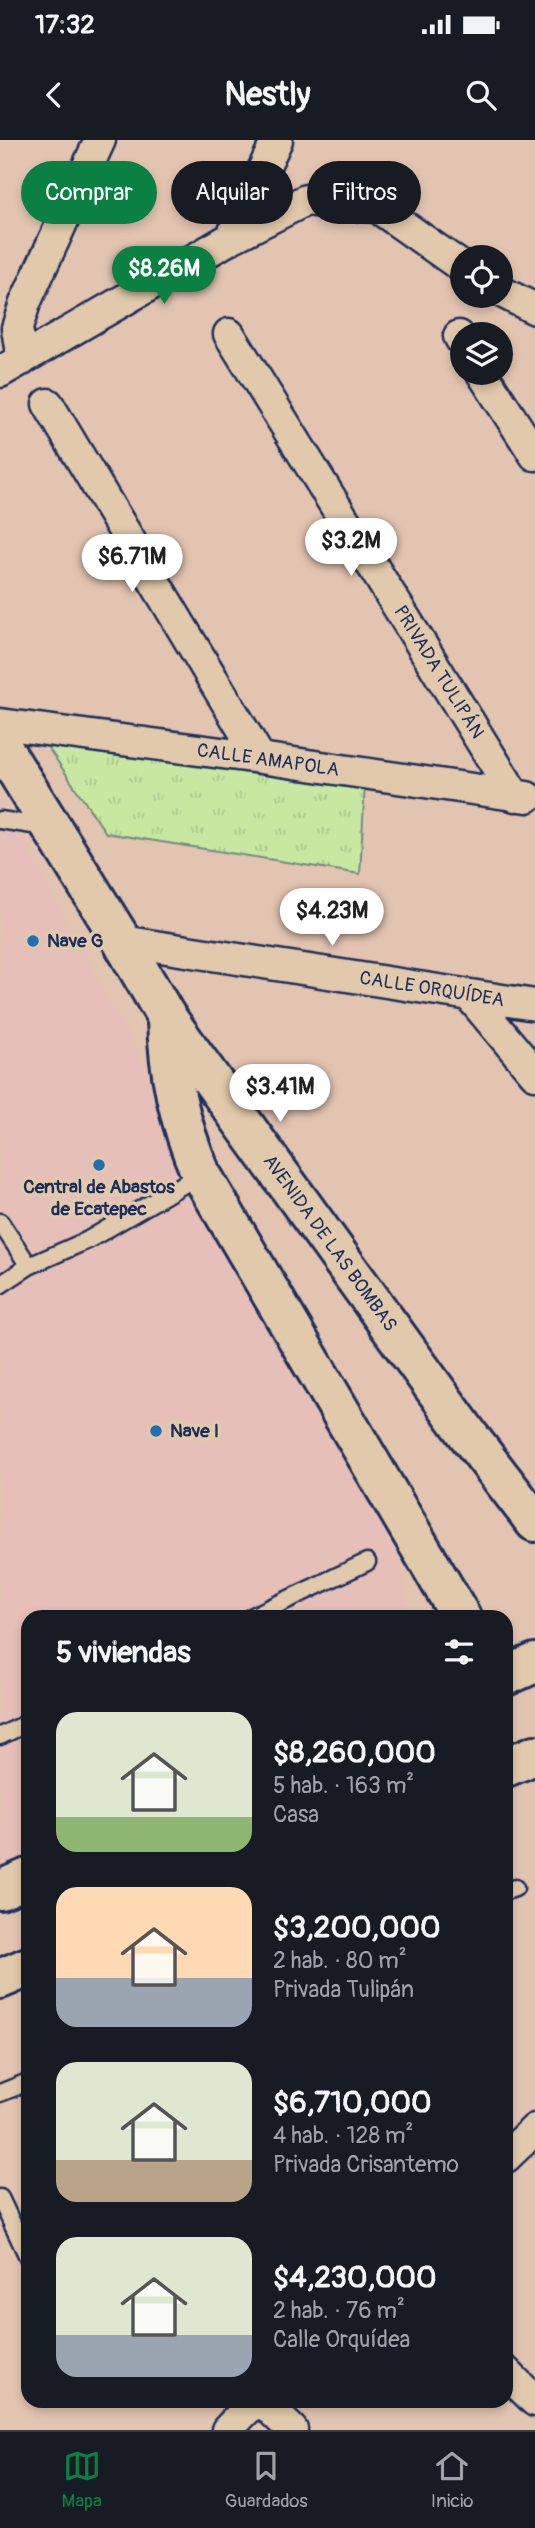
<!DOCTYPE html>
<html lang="es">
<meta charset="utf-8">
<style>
body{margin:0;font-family:Pangolin,sans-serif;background:#20242c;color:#f1f3f6;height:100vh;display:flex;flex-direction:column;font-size:26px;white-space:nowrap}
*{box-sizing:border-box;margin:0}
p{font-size:23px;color:#9ea1a6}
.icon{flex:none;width:38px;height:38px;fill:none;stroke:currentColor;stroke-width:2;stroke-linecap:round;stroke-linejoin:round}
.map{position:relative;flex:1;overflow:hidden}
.panel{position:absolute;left:21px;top:1470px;width:492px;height:798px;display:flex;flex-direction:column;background:#171b24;border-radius:21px;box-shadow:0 4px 10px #0003}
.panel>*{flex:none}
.top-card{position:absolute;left:21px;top:21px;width:494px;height:63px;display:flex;gap:14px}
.tools{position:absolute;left:450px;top:105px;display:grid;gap:14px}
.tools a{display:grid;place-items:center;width:63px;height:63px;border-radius:50%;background:#171b24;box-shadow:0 4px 10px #0003;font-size:35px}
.price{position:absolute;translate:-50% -60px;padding:0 16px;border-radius:24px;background:#fff;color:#222;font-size:23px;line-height:46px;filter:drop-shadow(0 2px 4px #0008)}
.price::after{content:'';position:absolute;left:50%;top:42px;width:21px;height:16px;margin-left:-10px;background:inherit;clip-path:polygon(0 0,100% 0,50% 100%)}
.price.on{background:#0b8043;color:#fff}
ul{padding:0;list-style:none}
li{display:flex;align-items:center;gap:21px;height:175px;padding:0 35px}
li span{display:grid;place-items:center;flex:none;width:196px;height:140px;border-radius:21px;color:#555}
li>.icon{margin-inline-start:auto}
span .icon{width:84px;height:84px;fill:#fffc;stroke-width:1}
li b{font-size:30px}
h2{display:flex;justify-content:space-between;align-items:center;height:84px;padding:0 35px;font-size:30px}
.pill{padding:0 24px;border-radius:32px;background:#171b24;box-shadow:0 4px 10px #0003;font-size:24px;line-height:63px}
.pill.on{background:#0b8043;color:#fff}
.status{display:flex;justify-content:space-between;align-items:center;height:49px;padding:0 35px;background:#171b24;direction:ltr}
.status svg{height:19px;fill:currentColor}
header{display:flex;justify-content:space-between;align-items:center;height:91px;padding:0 35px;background:#171b24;font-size:32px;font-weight:700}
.tab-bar{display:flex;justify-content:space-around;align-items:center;height:98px;border-top:2px solid #363941;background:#171b24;font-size:19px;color:#9ea1a6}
.tab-bar a{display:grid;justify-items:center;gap:4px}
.tab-bar .on{color:#0b8043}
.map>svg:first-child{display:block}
</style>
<div class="status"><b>17:32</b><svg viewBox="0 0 49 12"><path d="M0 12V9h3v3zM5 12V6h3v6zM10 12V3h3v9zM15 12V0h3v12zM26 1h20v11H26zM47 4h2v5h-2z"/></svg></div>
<header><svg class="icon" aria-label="back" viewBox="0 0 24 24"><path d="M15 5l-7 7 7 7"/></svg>Nestly<svg class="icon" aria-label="search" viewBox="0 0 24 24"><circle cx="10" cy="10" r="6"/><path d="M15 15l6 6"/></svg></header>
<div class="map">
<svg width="535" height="2290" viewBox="0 0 535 2290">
<defs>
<pattern id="grass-tufts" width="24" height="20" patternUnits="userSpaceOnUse" patternTransform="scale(1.75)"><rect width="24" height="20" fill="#c8e8a1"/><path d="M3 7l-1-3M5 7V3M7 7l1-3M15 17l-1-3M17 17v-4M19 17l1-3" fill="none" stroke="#abc78d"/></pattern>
</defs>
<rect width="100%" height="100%" fill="#e3c4b1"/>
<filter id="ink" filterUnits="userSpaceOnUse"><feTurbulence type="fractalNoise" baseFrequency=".0143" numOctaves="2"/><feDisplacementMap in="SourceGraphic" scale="14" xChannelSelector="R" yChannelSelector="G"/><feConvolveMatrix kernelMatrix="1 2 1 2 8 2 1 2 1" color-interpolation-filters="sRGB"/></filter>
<g filter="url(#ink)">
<!-- built -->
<path fill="#e5bfb8" d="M 0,659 L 397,1390 L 409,1477 L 28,1477 L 28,1737 L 0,1749 Z"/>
<!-- grass -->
<path fill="url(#grass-tufts)" stroke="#728c80" stroke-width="2" d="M 43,600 L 365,643 L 360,734 L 106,693 Z"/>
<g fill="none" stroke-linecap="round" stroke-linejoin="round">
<!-- service casing -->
<g stroke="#1b2f5e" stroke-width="21">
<path id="service" d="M 0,680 L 46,687
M 0,1082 L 29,1126 L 88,1100 L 201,1034
M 0,1145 L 29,1126
M 251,1477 L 367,1422
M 0,1596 L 28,1583
M 506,1751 L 515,1748
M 0,1953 L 28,1942
M 0,2058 L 28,2117"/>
</g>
<!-- minor casing -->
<g stroke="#1b2f5e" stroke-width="35">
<path id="minor" d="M 231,98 L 277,0
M 500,151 L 535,169
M 229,194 L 515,656
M 459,196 L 462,201
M 22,220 L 17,188 L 25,163 L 100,0
M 0,232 L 231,98 L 306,60 L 377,67 L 462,127
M 482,233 L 535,315
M 48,264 L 260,618
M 0,584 L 260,618 L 527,657
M 122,801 L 535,865
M 469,855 L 535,934
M 506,2017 L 535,1989
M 506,2232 L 535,2261
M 262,2261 L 292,2290
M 227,2290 L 255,2261"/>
</g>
<!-- secondary casing -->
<g stroke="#1b2f5e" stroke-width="44">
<path id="secondary" d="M 0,604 L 122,801 L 167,878 L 469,1296 L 535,1382"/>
</g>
<!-- trunk casing -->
<g stroke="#1b2f5e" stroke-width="44">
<path id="trunk" d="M 167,878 C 168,933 179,983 201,1034 L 461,1477
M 506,1536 L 535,1523
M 506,1627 L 535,1615
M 0,1750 L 28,1738
M 0,1839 L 28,1827"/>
</g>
<!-- path -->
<path stroke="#1b2f5e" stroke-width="4.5" stroke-dasharray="2 5" stroke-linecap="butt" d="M 407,1477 L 416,1474 L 417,1477"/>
<!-- service -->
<use href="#service" stroke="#e2c9ab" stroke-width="16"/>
<!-- minor -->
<use href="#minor" stroke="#e2c9ab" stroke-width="30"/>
<!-- secondary -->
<use href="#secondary" stroke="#e2c9ab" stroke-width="38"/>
<!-- trunk -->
<use href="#trunk" stroke="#e2c9ab" stroke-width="38"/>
</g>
</g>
<!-- markers -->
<g fill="#1f6fb2" stroke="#e2c9ab" stroke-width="2.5">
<circle cx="33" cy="801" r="7"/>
<circle cx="99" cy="1025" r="7"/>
<circle cx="156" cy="1291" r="7"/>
</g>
<g text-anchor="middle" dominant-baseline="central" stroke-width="7" stroke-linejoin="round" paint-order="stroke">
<!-- street labels -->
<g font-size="19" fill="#1b2f5e" stroke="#e2c9ab">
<text transform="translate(439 532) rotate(58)">PRIVADA TULIPÁN</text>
<text transform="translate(268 620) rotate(8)">CALLE AMAPOLA</text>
<text transform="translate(432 849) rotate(9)">CALLE ORQUÍDEA</text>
<text transform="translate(330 1103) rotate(54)">AVENIDA DE LAS BOMBAS</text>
</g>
<!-- poi labels -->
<g font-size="19" font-weight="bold" fill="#1b2f5e" stroke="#e2c9ab" text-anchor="start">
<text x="47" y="801">Nave G</text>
<text x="99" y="1047" text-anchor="middle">Central de Abastos<tspan x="99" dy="22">de Ecatepec</tspan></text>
<text x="170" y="1291">Nave I</text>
</g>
</g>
</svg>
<div class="tools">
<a><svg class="icon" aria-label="locate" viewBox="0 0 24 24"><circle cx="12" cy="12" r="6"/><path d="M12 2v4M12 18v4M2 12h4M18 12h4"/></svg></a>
<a><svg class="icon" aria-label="layers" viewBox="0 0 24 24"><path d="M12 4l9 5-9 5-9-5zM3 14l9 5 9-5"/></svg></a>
</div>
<b class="price on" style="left:164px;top:166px">$8.26M</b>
<b class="price" style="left:351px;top:438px">$3.2M</b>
<b class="price" style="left:132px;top:454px">$6.71M</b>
<b class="price" style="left:332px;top:808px">$4.23M</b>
<b class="price" style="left:280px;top:984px">$3.41M</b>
<div class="top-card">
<a class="pill on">Comprar</a>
<a class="pill">Alquilar</a>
<a class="pill">Filtros</a>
</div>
<section class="panel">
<h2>5 viviendas<svg class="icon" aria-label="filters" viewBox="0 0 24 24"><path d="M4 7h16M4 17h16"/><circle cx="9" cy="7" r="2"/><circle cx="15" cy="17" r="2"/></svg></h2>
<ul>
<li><span style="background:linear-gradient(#dfe7d0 75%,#8fb573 0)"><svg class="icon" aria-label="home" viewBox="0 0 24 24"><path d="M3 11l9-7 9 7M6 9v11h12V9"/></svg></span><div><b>$8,260,000</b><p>5 hab. · 163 m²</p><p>Casa</p></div></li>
<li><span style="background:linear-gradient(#ffd9b3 65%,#9aa5b1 0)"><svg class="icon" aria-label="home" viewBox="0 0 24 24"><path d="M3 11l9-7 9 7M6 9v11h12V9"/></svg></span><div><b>$3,200,000</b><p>2 hab. · 80 m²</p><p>Privada Tulipán</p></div></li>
<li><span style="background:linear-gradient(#dfe7d0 70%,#b9a48a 0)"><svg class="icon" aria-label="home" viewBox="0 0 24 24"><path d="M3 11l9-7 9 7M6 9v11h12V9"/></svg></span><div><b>$6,710,000</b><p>4 hab. · 128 m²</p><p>Privada Crisantemo</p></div></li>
<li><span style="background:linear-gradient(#dfe7d0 70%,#9aa5b1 0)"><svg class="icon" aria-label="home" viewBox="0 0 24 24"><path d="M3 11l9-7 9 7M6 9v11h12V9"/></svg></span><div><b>$4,230,000</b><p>2 hab. · 76 m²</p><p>Calle Orquídea</p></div></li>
</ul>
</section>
</div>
<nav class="tab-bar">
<a class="on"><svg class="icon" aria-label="map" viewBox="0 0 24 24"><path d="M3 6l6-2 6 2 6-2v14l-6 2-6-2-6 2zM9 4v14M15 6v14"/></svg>Mapa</a>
<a><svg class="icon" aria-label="saved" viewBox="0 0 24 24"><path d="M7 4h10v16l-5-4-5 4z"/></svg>Guardados</a>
<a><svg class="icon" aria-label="home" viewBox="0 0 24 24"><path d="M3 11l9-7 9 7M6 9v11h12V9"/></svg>Inicio</a>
</nav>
